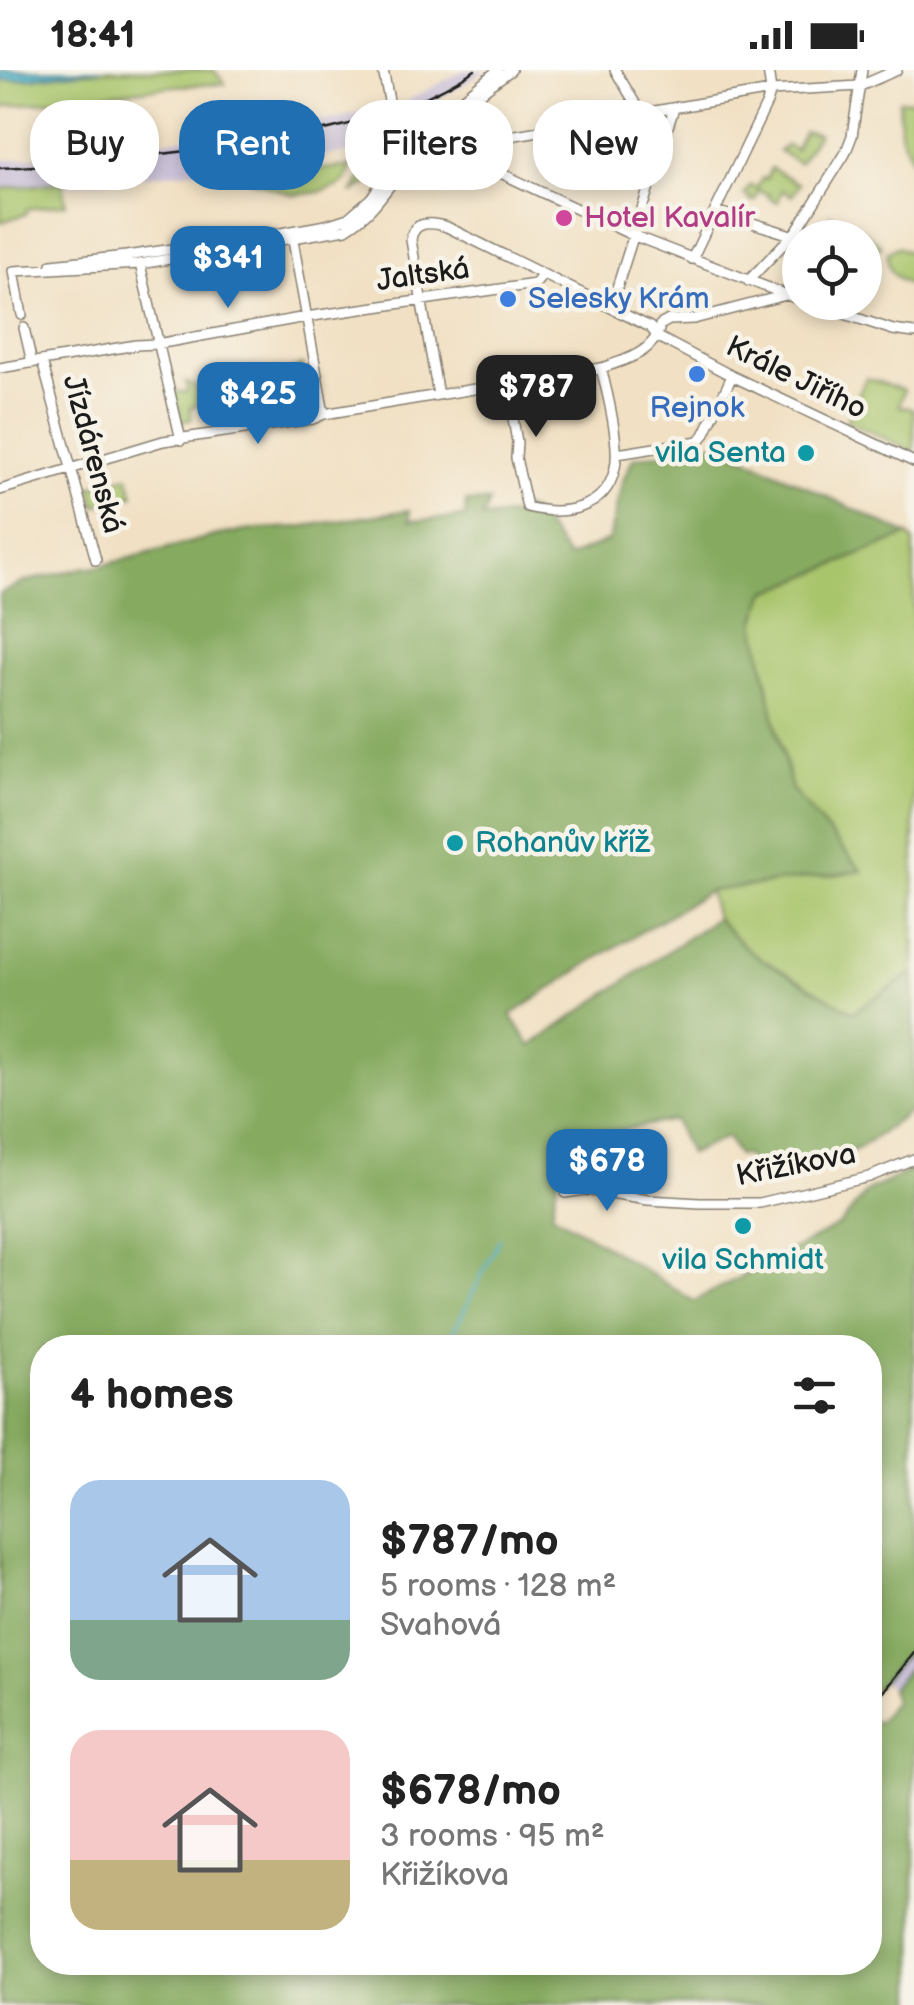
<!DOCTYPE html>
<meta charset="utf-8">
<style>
body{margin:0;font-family:"Balsamiq Sans",sans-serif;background:#f2f2f2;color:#222;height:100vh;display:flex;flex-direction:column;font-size:38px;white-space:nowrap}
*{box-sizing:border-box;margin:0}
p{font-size:32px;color:#767676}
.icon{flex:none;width:55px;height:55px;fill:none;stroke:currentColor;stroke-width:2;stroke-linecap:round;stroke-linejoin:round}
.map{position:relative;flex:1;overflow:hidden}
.side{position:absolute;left:30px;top:1265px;width:852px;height:640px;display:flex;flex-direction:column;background:#fff;border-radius:40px;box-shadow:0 5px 15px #0003}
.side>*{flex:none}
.guide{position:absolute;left:30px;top:30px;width:855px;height:90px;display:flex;gap:20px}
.controls{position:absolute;left:782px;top:150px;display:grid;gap:20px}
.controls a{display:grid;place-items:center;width:100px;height:100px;border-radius:50%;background:#fff;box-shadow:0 5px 15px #0003;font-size:50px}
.price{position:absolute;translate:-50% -85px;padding:0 22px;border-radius:20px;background:#1f6fb2;color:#fff;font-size:32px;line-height:65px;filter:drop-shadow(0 2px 5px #0008)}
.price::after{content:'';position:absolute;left:50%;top:60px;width:30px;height:22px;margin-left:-15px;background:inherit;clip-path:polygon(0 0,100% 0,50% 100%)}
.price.selected{background:#222;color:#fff}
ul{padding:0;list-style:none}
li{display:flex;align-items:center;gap:30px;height:250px;padding:0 40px}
li span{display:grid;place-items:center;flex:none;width:280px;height:200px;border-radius:30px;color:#555}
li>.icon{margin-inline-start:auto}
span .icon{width:120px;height:120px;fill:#fffc;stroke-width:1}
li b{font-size:42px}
h2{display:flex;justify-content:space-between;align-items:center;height:120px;padding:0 40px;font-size:42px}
.tag{padding:0 35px;border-radius:40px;background:#fff;box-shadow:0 5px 15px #0003;font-size:35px;line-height:90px}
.tag.selected{background:#1f6fb2;color:#fff}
.status{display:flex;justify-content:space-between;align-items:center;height:70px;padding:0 50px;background:#fff;direction:ltr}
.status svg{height:28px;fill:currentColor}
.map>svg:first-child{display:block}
</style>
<div class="status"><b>18:41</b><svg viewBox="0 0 49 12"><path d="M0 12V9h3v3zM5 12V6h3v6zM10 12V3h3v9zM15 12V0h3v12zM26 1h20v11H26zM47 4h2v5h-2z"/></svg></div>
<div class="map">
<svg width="914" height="1935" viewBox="0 0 914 1935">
<rect width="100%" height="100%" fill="#f7f3e8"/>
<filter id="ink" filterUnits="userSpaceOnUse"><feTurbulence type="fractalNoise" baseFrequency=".01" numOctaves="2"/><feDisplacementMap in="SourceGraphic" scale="20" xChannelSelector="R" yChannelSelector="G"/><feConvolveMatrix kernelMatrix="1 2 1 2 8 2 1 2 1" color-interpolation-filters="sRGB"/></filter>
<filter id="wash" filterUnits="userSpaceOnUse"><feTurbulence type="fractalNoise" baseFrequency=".0048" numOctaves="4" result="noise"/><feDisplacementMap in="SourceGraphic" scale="40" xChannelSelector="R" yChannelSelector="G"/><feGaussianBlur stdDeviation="2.25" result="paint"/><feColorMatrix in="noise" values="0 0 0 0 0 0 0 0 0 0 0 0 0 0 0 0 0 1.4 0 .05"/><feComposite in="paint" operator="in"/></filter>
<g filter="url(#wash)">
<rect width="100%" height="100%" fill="#f1e0c3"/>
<!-- industrial -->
<path fill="#c9bfd8" d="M 464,0 L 485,0 L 457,19 L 432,32 L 372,51 L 372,55 L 363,75 L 349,83 L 64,115 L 63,112 L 0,119 L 0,91 L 328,50 L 404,33 Z
M 914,1576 L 914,1591 L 891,1618 L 883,1612 Z"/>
<!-- green -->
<path fill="#a9c56c" stroke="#627044" stroke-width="2.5" d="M 102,0 L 214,0 L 225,14 L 174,16 L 0,37 L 0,11 Z
M 899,30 L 914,31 L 914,95 L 900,63 Z
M 804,62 L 818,64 L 799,93 L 779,81 L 787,75 L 795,80 Z
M 390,66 C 390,93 376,111 353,122 Z
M 352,96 L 345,111 L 339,116 L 319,122 L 294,125 L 246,109 L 245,107 Z
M 771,98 L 799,114 L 792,126 L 782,120 L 778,132 L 769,128 L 770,125 L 758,121 L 755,131 L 749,130 L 750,127 L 744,125 L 750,116 L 757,118 L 762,108 L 766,109 Z
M 63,112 L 66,134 L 27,139 L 26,144 L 1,152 L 0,119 Z
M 830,145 L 862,160 L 881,175 L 880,178 L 865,176 L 865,168 L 837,167 L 831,157 Z
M 897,177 L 914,184 L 914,218 C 898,209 885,203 888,182 Z
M 302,295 L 306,311 L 282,318 L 278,317 L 277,313 L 282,305 Z
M 242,307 L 257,310 L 259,315 L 229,332 L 227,328 L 231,319 L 228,315 L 223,313 L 223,311 Z
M 866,308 L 904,320 L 899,336 L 914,339 L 914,382 L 846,351 Z
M 186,312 L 196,317 L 199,335 L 190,337 L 192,349 L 182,352 L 174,322 L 187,322 Z
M 219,312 L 216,324 L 224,329 L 225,334 L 211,342 L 206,341 L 199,316 Z
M 265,316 C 274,317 281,327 285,335 L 284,339 L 213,351 L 214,344 Z
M 128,406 L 134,425 L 96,436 L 90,417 Z
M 908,465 L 914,472 L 914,903 L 853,942 L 750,882 L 716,848 L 709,821 L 862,801 L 792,720 L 775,652 L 755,553 L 764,523 Z"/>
<!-- forest -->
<path fill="#86aa60" stroke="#51633e" stroke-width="2.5" d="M 715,373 L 908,465 L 765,523 L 755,553 L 775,652 L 792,720 L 862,801 L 709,821 L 594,890 L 511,945 L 531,976 L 716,848 L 750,882 L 853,942 L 914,903 L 914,1037 C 885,1063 801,1124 761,1102 C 755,1099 750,1090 745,1085 L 738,1086 L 727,1067 L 689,1084 L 674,1050 L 607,1063 L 576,1057 L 559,1100 L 552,1143 L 694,1231 L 840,1155 L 867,1121 L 914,1099 L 914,1576 L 870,1624 L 870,1278 L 42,1278 L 42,1892 L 870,1892 L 870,1653 L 879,1651 L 894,1631 L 891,1618 L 914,1591 L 914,1935 L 0,1935 L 0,524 L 24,512 L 86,497 L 92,498 L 218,465 L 259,459 L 299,457 L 410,440 L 410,451 L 465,447 L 466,432 L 489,432 L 482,448 L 516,445 L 514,435 L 536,443 L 568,488 L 609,470 L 622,413 L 633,388 Z"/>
<!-- water -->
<path fill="#48b0c7" stroke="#326672" stroke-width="2.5" d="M 0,0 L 102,0 L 0,11 Z"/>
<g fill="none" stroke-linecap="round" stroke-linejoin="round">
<!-- stream -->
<path stroke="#48b0c7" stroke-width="2.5" d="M 455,1278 L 450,1269 L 500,1168"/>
</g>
</g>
<g filter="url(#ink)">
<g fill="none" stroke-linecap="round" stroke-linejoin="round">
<!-- minor casing -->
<g stroke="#867e70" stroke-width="12">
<path id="minor" d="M 383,0 L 386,15
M 615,0 L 641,43
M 392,46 L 401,89
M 715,141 L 791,165
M 292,165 L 324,344
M 692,189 L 767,33 L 771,21 L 768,0
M 52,194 L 126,186 L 281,163 L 326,155 L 348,148 L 371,128 L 400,86 L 437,50 L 498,0
M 140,194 L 181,370
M 14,201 L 140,194 L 346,159 C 377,140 387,116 410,90 C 440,57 474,26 511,0
M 14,201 L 22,245
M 748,211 L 797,160 L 845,84 L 852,66 L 862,0
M 614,227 L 674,38
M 800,230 L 632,165 L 473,90 L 470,84 L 471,79 L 481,73 L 504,67 L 771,21 L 860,16 L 897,0
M 808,232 L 893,260 L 914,263
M 24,258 L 32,293
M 42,291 L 96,490
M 0,298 L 136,275 L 157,274 L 306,247 L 535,214 L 542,206
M 507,313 L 517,372 L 516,388 L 527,437 C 562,446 606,441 615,398 C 620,375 607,321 601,298
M 438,325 L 411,170 C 413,150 432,152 447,157 L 650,257 L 658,267 L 732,306 L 914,392
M 617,384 L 699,371 L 704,365 L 732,306
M 0,420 L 163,371 L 313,349 L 324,344 L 601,298 C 624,291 656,282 660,255 L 669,250 L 694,249 L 786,225
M 565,1123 L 585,1120 L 648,1130 L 700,1133 L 760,1133 L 869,1107 L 914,1089"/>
</g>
<!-- minor -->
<use href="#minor" stroke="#fff" stroke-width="9"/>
<!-- rail -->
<path stroke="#1c1c1c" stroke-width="2.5" d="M 0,98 C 54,96 107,90 160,84 C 267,72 383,61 475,0
M 878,1628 L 914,1583"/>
<!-- minor-bridge casing -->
<g stroke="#867e70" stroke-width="12" stroke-linecap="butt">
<path id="minor-bridge" d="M 386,15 L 392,46"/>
</g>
<!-- minor-bridge -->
<use href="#minor-bridge" stroke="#fff" stroke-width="9"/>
</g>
</g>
<!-- markers -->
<circle fill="#d1479c" stroke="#f7f3e8" stroke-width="4" cx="564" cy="148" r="10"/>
<g fill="#3f7fe0" stroke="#f7f3e8" stroke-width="4">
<circle cx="508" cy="229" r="10"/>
<circle cx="697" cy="304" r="10"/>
</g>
<g fill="#0f9aa8" stroke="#f7f3e8" stroke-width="4">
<circle cx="806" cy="383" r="10"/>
<circle cx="455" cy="773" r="10"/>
<circle cx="743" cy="1156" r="10"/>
</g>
<g text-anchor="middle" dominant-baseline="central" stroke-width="9" stroke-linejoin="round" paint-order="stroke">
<!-- hotel labels -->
<g font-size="30" fill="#b23c85" stroke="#f7f3e8" text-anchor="start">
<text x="584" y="148">Hotel Kavalír</text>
</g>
<!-- street labels -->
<g font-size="30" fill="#1c1c1c" stroke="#f7f3e8">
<text transform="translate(423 205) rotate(-8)">Jaltská</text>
<text transform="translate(796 308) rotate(26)">Krále Jiřího</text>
<text transform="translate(93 384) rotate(75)">Jízdárenská</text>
<text transform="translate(796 1095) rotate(-11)">Křižíkova</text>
</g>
<!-- shop labels -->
<g font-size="30" fill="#366cbe" stroke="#f7f3e8" text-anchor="start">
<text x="528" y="229">Selesky Krám</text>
<text x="697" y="338" text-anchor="middle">Rejnok</text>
</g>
<!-- culture labels -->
<g font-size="30" fill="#0d838f" stroke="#f7f3e8" text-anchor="end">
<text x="786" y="383">vila Senta</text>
<text x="475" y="773" text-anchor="start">Rohanův kříž</text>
<text x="743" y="1190" text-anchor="middle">vila Schmidt</text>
</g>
</g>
</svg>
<div class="controls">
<a><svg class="icon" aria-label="locate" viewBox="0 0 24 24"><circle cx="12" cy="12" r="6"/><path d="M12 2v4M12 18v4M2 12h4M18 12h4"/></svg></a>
</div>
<b class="price" style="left:228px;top:241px">$341</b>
<b class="price selected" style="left:536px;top:370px">$787</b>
<b class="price" style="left:258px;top:377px">$425</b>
<b class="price" style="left:607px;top:1144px">$678</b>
<div class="guide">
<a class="tag">Buy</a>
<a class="tag selected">Rent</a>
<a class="tag">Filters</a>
<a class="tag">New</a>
</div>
<section class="side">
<h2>4 homes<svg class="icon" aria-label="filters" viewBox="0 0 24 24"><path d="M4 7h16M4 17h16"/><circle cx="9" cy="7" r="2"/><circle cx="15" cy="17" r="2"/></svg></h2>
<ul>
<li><span style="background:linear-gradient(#a9c7e8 70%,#7fa58c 0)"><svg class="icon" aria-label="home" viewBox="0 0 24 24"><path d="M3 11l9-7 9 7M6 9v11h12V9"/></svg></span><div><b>$787/mo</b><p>5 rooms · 128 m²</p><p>Svahová</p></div></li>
<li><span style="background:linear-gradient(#f6c9c9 65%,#c2b280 0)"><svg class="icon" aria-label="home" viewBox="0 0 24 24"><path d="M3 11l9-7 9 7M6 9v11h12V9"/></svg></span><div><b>$678/mo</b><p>3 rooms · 95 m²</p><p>Křižíkova</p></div></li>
</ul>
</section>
</div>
